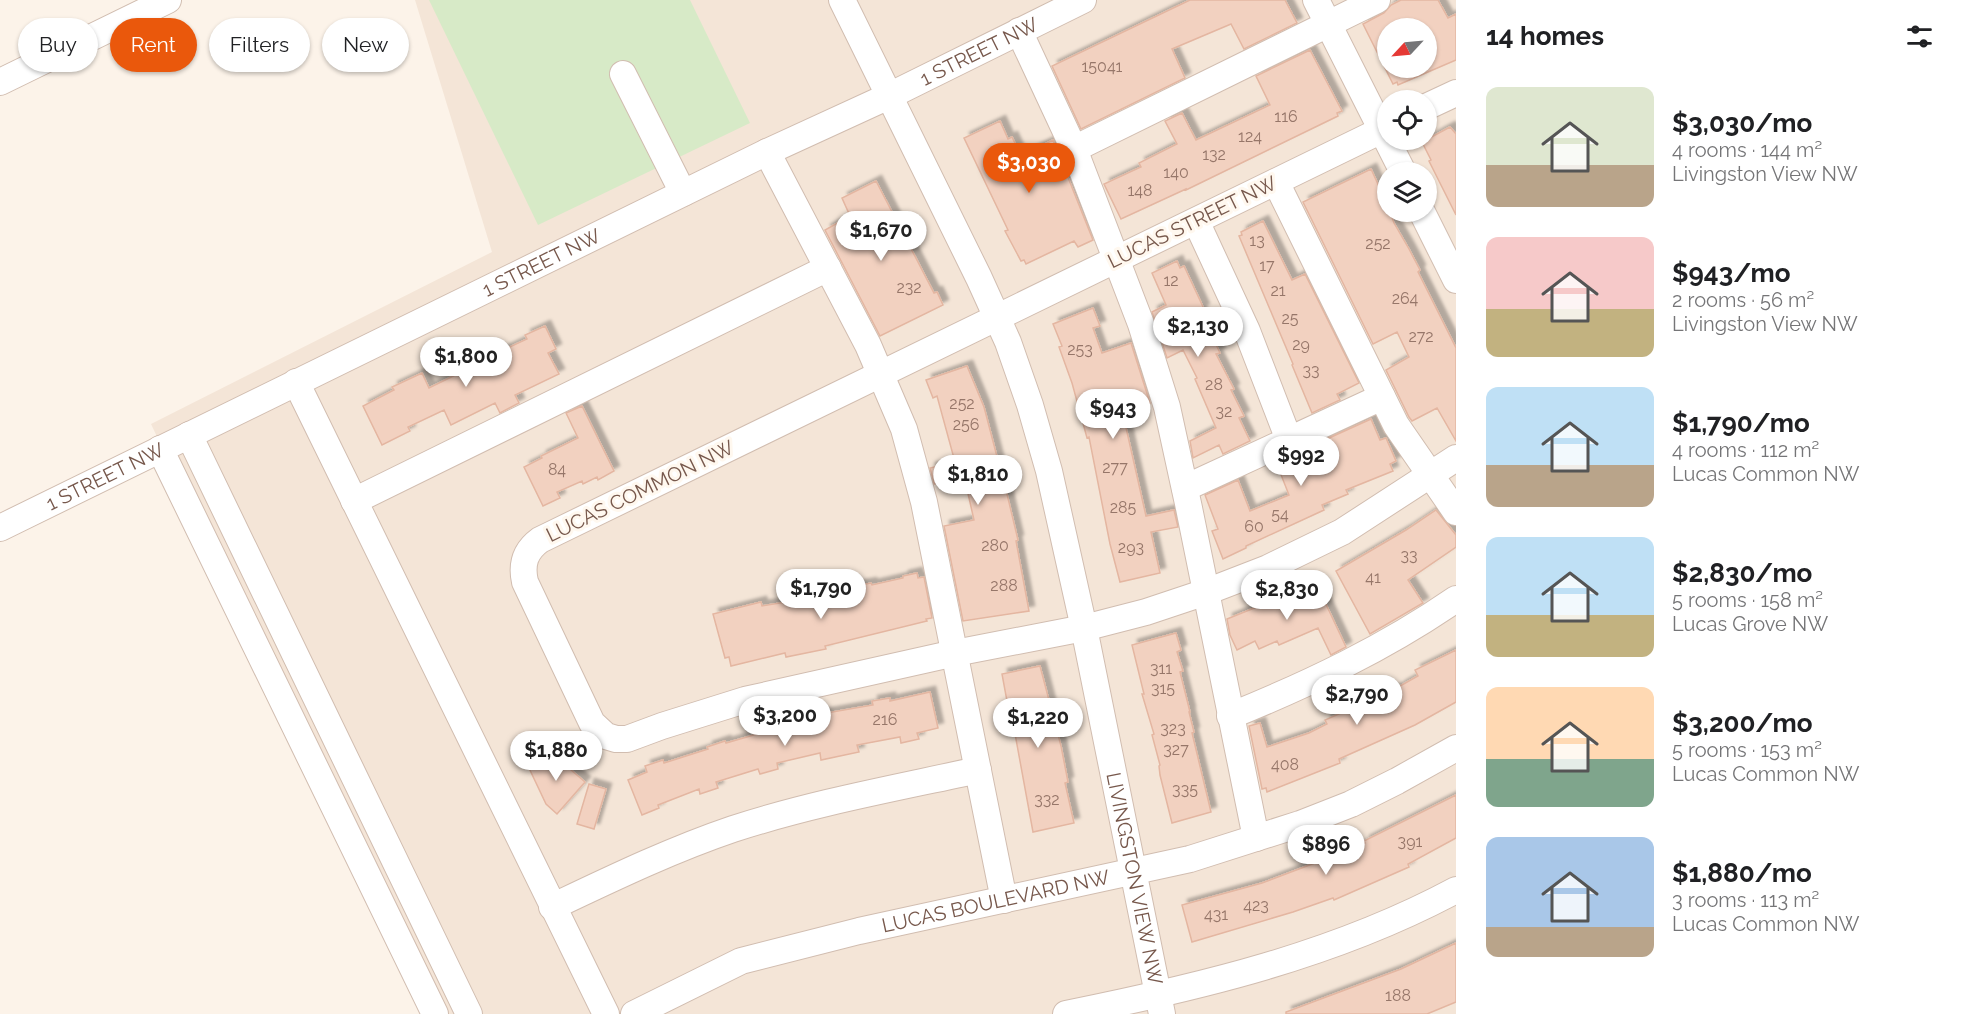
<!DOCTYPE html>
<meta charset="utf-8">
<style>
body{margin:0;font-family:Raleway,sans-serif;background:#f2f2f2;color:#202124;height:100vh;display:flex;flex-direction:column;font-size:22px;white-space:nowrap}
*{box-sizing:border-box;margin:0}
p{font-size:20px;color:#757577}
.icon{flex:none;width:33px;height:33px;fill:none;stroke:currentColor;stroke-width:2;stroke-linecap:round;stroke-linejoin:round}
.map{position:relative;flex:1;overflow:hidden}
.drawer{display:flex;flex-direction:column;background:#fff;width:510px}
.drawer>*{flex:none}
.guide{position:absolute;left:18px;top:18px;width:570px;height:54px;display:flex;gap:12px}
.needle{width:39px;rotate:244deg}
.tools{position:absolute;left:1377px;top:18px;display:grid;gap:12px}
.tools a{display:grid;place-items:center;width:60px;height:60px;border-radius:50%;background:#fff;box-shadow:0 2px 4px #0004;font-size:30px}
.price{position:absolute;translate:-50% -51px;padding:0 14px;border-radius:21px;background:#fff;color:#222;font-size:20px;line-height:39px;filter:drop-shadow(0 2px 3px #0008)}
.price::after{content:'';position:absolute;left:50%;top:36px;width:18px;height:14px;margin-left:-9px;background:inherit;clip-path:polygon(0 0,100% 0,50% 100%)}
.price.on{background:#ea580c;color:#fff}
ul{padding:0;list-style:none}
li{display:flex;align-items:center;gap:18px;height:150px;padding:0 30px}
li span{display:grid;place-items:center;flex:none;width:168px;height:120px;border-radius:12px;color:#555}
li>.icon{margin-inline-start:auto}
span .icon{width:72px;height:72px;fill:#fffc;stroke-width:1}
li b{font-size:26px}
h2{display:flex;justify-content:space-between;align-items:center;height:72px;padding:0 30px;font-size:26px}
.pill{padding:0 21px;border-radius:27px;background:#fff;box-shadow:0 2px 4px #0004;font-size:21px;line-height:54px}
.pill.on{background:#ea580c;color:#fff}
main{display:flex;flex:1;min-height:0}
.map>svg:first-child{display:block}
</style>
<main>
<div class="map">
<svg width="1456" height="1014" viewBox="0 0 1456 1014">
<defs>
<filter id="shadow"><feDropShadow dx="5.5" dy="-5.5" stdDeviation="1.5" flood-color="#0004"/></filter>
</defs>
<rect width="100%" height="100%" fill="#fcf3e9"/>
<!-- residential -->
<path fill="#f4e5d7" fill-rule="evenodd" d="M 415,0 L 1456,0 L 1456,1014 L 431,1014 L 151,424 L 492,252 ZM 1388,28 L 1426,28 L 1426,68 L 1388,68 ZM 1388,100 L 1426,100 L 1426,140 L 1388,140 ZM 1388,172 L 1426,172 L 1426,212 L 1388,212 Z"/>
<!-- green -->
<path fill="#d7eac7" d="M 429,0 L 690,0 L 750,123 L 538,225 Z"/>
<!-- building -->
<path fill="#f2d1c0" stroke="#e4b6a1" stroke-width="1.5" fill-rule="evenodd" filter="url(#shadow)" d="M 1190,0 L 1285,0 L 1297,23 L 1244,49 L 1231,24 L 1172,49 L 1185,78 L 1081,129 L 1052,66 Z
M 1401,0 L 1438,0 L 1448,18 L 1456,14 L 1456,60 L 1398,85 L 1397,82 L 1393,84 L 1363,24 L 1384,13 L 1391,5 ZM 1388,28 L 1426,28 L 1426,68 L 1388,68 Z
M 1310,50 L 1342,111 L 1337,113 L 1338,116 L 1186,190 L 1186,189 L 1121,219 L 1104,184 L 1141,167 L 1139,163 L 1177,144 L 1165,121 L 1182,113 L 1196,140 L 1270,105 L 1256,76 Z
M 1000,121 L 1008,139 L 1012,137 L 1021,156 L 1053,140 L 1093,240 L 1078,247 L 1074,241 L 1026,264 L 1024,260 L 1021,261 L 1005,231 L 1008,230 L 964,138 Z
M 1450,127 L 1456,134 L 1456,215 L 1429,161 L 1431,160 L 1422,142 Z
M 1371,169 L 1388,206 L 1388,212 L 1390,212 L 1394,223 L 1409,249 L 1420,270 L 1418,272 L 1456,348 L 1456,441 L 1437,408 L 1412,421 L 1409,417 L 1386,370 L 1409,357 L 1397,332 L 1373,344 L 1303,202 Z
M 876,181 L 934,293 L 937,292 L 943,305 L 880,336 L 825,230 L 850,216 L 842,198 Z
M 1263,221 L 1292,280 L 1305,274 L 1359,383 L 1337,394 L 1340,400 L 1312,413 L 1292,365 L 1293,364 L 1239,236 L 1242,235 L 1241,232 Z
M 1177,261 L 1180,268 L 1184,266 L 1204,309 L 1200,310 L 1220,353 L 1216,354 L 1234,389 L 1231,390 L 1244,416 L 1239,418 L 1250,441 L 1223,454 L 1219,445 L 1193,458 L 1190,441 L 1216,428 L 1195,379 L 1197,378 L 1183,350 L 1167,358 L 1152,312 L 1166,305 L 1152,273 Z
M 1093,308 L 1100,326 L 1093,328 L 1102,353 L 1131,343 L 1150,403 L 1122,410 L 1146,516 L 1174,510 L 1178,527 L 1151,532 L 1160,573 L 1120,582 L 1110,544 L 1089,437 L 1087,438 L 1072,383 L 1059,347 L 1062,346 L 1053,324 Z
M 545,326 L 556,349 L 548,353 L 559,374 L 515,395 L 519,403 L 500,413 L 495,403 L 451,425 L 444,410 L 408,427 L 410,431 L 382,445 L 363,406 L 394,390 L 392,387 L 422,373 L 429,388 L 476,365 L 472,356 L 491,346 L 495,354 L 527,339 L 525,335 Z
M 967,366 L 984,407 L 1001,472 L 1004,472 L 1008,490 L 1006,490 L 1018,540 L 1016,541 L 1029,611 L 963,621 L 944,526 L 974,520 L 964,476 L 934,484 L 930,468 L 955,462 L 937,396 L 933,398 L 926,380 Z
M 582,406 L 614,471 L 598,480 L 597,477 L 583,484 L 582,481 L 557,492 L 560,498 L 543,506 L 524,467 L 542,458 L 541,456 L 578,438 L 566,413 Z
M 1371,419 L 1380,440 L 1386,438 L 1396,461 L 1390,464 L 1393,471 L 1346,490 L 1348,494 L 1322,505 L 1324,510 L 1246,546 L 1246,548 L 1223,559 L 1212,531 L 1218,529 L 1205,495 L 1238,480 L 1250,511 L 1289,495 L 1276,462 Z
M 1436,510 L 1456,535 L 1456,547 L 1408,580 L 1423,603 L 1370,634 L 1336,571 L 1406,530 Z
M 917,573 L 918,578 L 924,577 L 932,618 L 926,619 L 927,621 L 825,646 L 826,649 L 786,657 L 785,653 L 731,666 L 729,657 L 725,658 L 713,614 L 761,602 L 762,606 L 792,601 L 822,594 L 822,592 L 871,583 L 872,585 L 903,578 L 903,576 Z
M 1316,583 L 1346,647 L 1331,655 L 1318,628 L 1279,645 L 1277,641 L 1259,649 L 1255,641 L 1237,650 L 1230,635 L 1227,619 Z
M 1176,633 L 1181,650 L 1177,652 L 1183,671 L 1180,672 L 1190,712 L 1189,712 L 1194,732 L 1192,733 L 1211,812 L 1172,823 L 1160,775 L 1159,766 L 1160,765 L 1152,735 L 1154,734 L 1142,694 L 1144,694 L 1132,645 Z
M 1456,650 L 1456,702 L 1415,725 L 1339,759 L 1340,763 L 1267,792 L 1266,788 L 1262,789 L 1249,726 L 1260,723 L 1267,747 L 1309,733 L 1327,724 L 1325,720 L 1400,687 L 1400,686 L 1418,676 L 1415,670 Z
M 1040,666 L 1061,746 L 1068,782 L 1065,783 L 1074,823 L 1033,832 L 1011,712 L 1009,712 L 1002,674 Z
M 930,692 L 938,728 L 917,733 L 919,739 L 901,743 L 900,737 L 857,745 L 859,752 L 821,760 L 820,753 L 777,763 L 778,769 L 760,774 L 758,769 L 716,782 L 718,788 L 700,794 L 699,789 L 658,805 L 659,808 L 642,815 L 628,780 L 647,772 L 645,766 L 663,760 L 664,763 L 708,749 L 707,747 L 725,741 L 726,743 L 771,730 L 769,723 L 873,705 L 872,701 L 890,698 L 890,701 Z
M 561,752 L 570,769 L 585,782 L 557,814 L 546,804 L 529,768 Z
M 589,784 L 606,789 L 594,829 L 577,824 Z
M 1456,795 L 1456,838 L 1408,864 L 1409,867 L 1334,900 L 1333,898 L 1293,912 L 1192,942 L 1182,905 L 1262,883 L 1357,847 L 1365,843 L 1364,841 Z
M 1456,943 L 1456,1002 L 1427,1014 L 1286,1014 L 1286,1012 L 1401,969 Z"/>
<g fill="none" stroke-linecap="round" stroke-linejoin="round">
<!-- minor casing -->
<g stroke="#d1bdb0" stroke-width="28">
<g id="minor">
<path id="s1" d="M 842,0 L 979,278 L 1008,342 L 1030,405 L 1049,471 L 1084,628 L 1162,1014"/>
<path d="M 1316,0 L 1403,172"/>
<path d="M 1019,31 L 1074,149 L 1141,324 L 1167,407 L 1189,508 L 1256,838"/>
<path d="M 623,74 L 683,193"/>
<path d="M 0,82 L 168,0"/>
<path d="M 1426,107 L 1456,93"/>
<path d="M 1388,127 L 540,540 C 525,551 521,564 525,582 L 592,723 L 606,736 L 616,739 L 627,739 L 662,726 L 745,700 L 955,653 L 1084,628 L 1146,612 L 1206,592 L 1268,568 L 1342,532 L 1456,458"/>
<path d="M 1074,149 L 1377,0"/>
<path d="M 767,152 L 868,345 L 904,429 L 924,502 L 1004,900"/>
<path d="M 1276,182 L 1396,425 L 1456,512"/>
<path d="M 1422,212 L 1456,280"/>
<path d="M 1196,221 L 1247,331 L 1289,440"/>
<path d="M 296,382 L 606,1014"/>
<path d="M 189,435 L 469,1014"/>
<path d="M 160,449 L 435,1014"/>
<path d="M 1185,488 L 1382,397"/>
<path d="M 354,501 L 828,268"/>
<path id="s2" d="M 0,528 L 767,152 L 889,96 L 1083,0"/>
<path d="M 1230,716 C 1309,684 1385,648 1456,599"/>
<path d="M 552,907 C 611,879 671,850 733,829 C 813,803 896,788 978,770"/>
<path id="s3" d="M 634,1014 L 741,961 L 859,931 L 1190,859 L 1300,824 L 1351,804 L 1397,781 L 1456,748"/>
<path d="M 1066,1014 C 1200,987 1335,955 1456,890"/>
</g>
</g>
<!-- minor -->
<use href="#minor" stroke="#fff" stroke-width="26"/>
</g>
<g text-anchor="middle" dominant-baseline="central" stroke-width="6" stroke-linejoin="round" paint-order="stroke">
<!-- number labels -->
<g font-size="16" fill="#967669">
<text x="1102" y="66">15041</text>
<text x="1286" y="116">116</text>
<text x="1250" y="136">124</text>
<text x="1214" y="154">132</text>
<text x="1176" y="172">140</text>
<text x="1140" y="190">148</text>
<text x="1257" y="240">13</text>
<text x="1378" y="243">252</text>
<text x="1267" y="265">17</text>
<text x="1171" y="280">12</text>
<text x="909" y="287">232</text>
<text x="1278" y="290">21</text>
<text x="1405" y="298">264</text>
<text x="1290" y="318">25</text>
<text x="1421" y="336">272</text>
<text x="1301" y="344">29</text>
<text x="1080" y="349">253</text>
<text x="1311" y="370">33</text>
<text x="1214" y="384">28</text>
<text x="962" y="403">252</text>
<text x="1224" y="411">32</text>
<text x="966" y="424">256</text>
<text x="1115" y="467">277</text>
<text x="557" y="469">84</text>
<text x="1123" y="507">285</text>
<text x="1280" y="514">54</text>
<text x="1254" y="526">60</text>
<text x="995" y="545">280</text>
<text x="1131" y="547">293</text>
<text x="1409" y="555">33</text>
<text x="1373" y="577">41</text>
<text x="1004" y="585">288</text>
<text x="1161" y="668">311</text>
<text x="1163" y="688">315</text>
<text x="885" y="719">216</text>
<text x="1173" y="728">323</text>
<text x="1176" y="749">327</text>
<text x="1285" y="764">408</text>
<text x="1185" y="789">335</text>
<text x="1047" y="799">332</text>
<text x="1410" y="841">391</text>
<text x="1256" y="905">423</text>
<text x="1216" y="914">431</text>
<text x="1398" y="995">188</text>
</g>
<!-- street labels -->
<g font-size="20" fill="#77584c" stroke="#fff8ef">
<text stroke="none"><textPath href="#s2" startOffset="1089">1 STREET NW</textPath></text>
<text transform="translate(1192 222) rotate(-26)">LUCAS STREET NW</text>
<text stroke="none"><textPath href="#s2" startOffset="603">1 STREET NW</textPath></text>
<text stroke="none"><textPath href="#s2" startOffset="117">1 STREET NW</textPath></text>
<text transform="translate(640 491) rotate(-26)">LUCAS COMMON NW</text>
<text stroke="none"><textPath href="#s1" startOffset="932">LIVINGSTON VIEW NW</textPath></text>
<text stroke="none"><textPath href="#s3" startOffset="381">LUCAS BOULEVARD NW</textPath></text>
</g>
</g>
</svg>
<div class="tools">
<a><svg class="needle" viewBox="-14 -14 28 28"><path d="M0-13l5 13h-10z" fill="#e53935"/><path d="M0 13l5-13h-10z" fill="#757577"/></svg></a>
<a><svg class="icon" aria-label="locate" viewBox="0 0 24 24"><circle cx="12" cy="12" r="6"/><path d="M12 2v4M12 18v4M2 12h4M18 12h4"/></svg></a>
<a><svg class="icon" aria-label="layers" viewBox="0 0 24 24"><path d="M12 4l9 5-9 5-9-5zM3 14l9 5 9-5"/></svg></a>
</div>
<b class="price on" style="left:1029px;top:194px">$3,030</b>
<b class="price" style="left:881px;top:262px">$1,670</b>
<b class="price" style="left:1198px;top:358px">$2,130</b>
<b class="price" style="left:466px;top:388px">$1,800</b>
<b class="price" style="left:1113px;top:440px">$943</b>
<b class="price" style="left:1301px;top:487px">$992</b>
<b class="price" style="left:978px;top:506px">$1,810</b>
<b class="price" style="left:821px;top:620px">$1,790</b>
<b class="price" style="left:1287px;top:621px">$2,830</b>
<b class="price" style="left:1357px;top:726px">$2,790</b>
<b class="price" style="left:785px;top:747px">$3,200</b>
<b class="price" style="left:1038px;top:749px">$1,220</b>
<b class="price" style="left:556px;top:782px">$1,880</b>
<b class="price" style="left:1326px;top:876px">$896</b>
<div class="guide">
<a class="pill">Buy</a>
<a class="pill on">Rent</a>
<a class="pill">Filters</a>
<a class="pill">New</a>
</div>
</div>
<section class="drawer">
<h2>14 homes<svg class="icon" aria-label="filters" viewBox="0 0 24 24"><path d="M4 7h16M4 17h16"/><circle cx="9" cy="7" r="2"/><circle cx="15" cy="17" r="2"/></svg></h2>
<ul>
<li><span style="background:linear-gradient(#dfe7d0 65%,#b9a48a 0)"><svg class="icon" aria-label="home" viewBox="0 0 24 24"><path d="M3 11l9-7 9 7M6 9v11h12V9"/></svg></span><div><b>$3,030/mo</b><p>4 rooms · 144 m²</p><p>Livingston View NW</p></div></li>
<li><span style="background:linear-gradient(#f6c9c9 60%,#c2b280 0)"><svg class="icon" aria-label="home" viewBox="0 0 24 24"><path d="M3 11l9-7 9 7M6 9v11h12V9"/></svg></span><div><b>$943/mo</b><p>2 rooms · 56 m²</p><p>Livingston View NW</p></div></li>
<li><span style="background:linear-gradient(#bfe0f5 65%,#b9a48a 0)"><svg class="icon" aria-label="home" viewBox="0 0 24 24"><path d="M3 11l9-7 9 7M6 9v11h12V9"/></svg></span><div><b>$1,790/mo</b><p>4 rooms · 112 m²</p><p>Lucas Common NW</p></div></li>
<li><span style="background:linear-gradient(#bfe0f5 65%,#c2b280 0)"><svg class="icon" aria-label="home" viewBox="0 0 24 24"><path d="M3 11l9-7 9 7M6 9v11h12V9"/></svg></span><div><b>$2,830/mo</b><p>5 rooms · 158 m²</p><p>Lucas Grove NW</p></div></li>
<li><span style="background:linear-gradient(#ffd9b3 60%,#7fa58c 0)"><svg class="icon" aria-label="home" viewBox="0 0 24 24"><path d="M3 11l9-7 9 7M6 9v11h12V9"/></svg></span><div><b>$3,200/mo</b><p>5 rooms · 153 m²</p><p>Lucas Common NW</p></div></li>
<li><span style="background:linear-gradient(#a9c7e8 75%,#b9a48a 0)"><svg class="icon" aria-label="home" viewBox="0 0 24 24"><path d="M3 11l9-7 9 7M6 9v11h12V9"/></svg></span><div><b>$1,880/mo</b><p>3 rooms · 113 m²</p><p>Lucas Common NW</p></div></li>
</ul>
</section>
</main>
